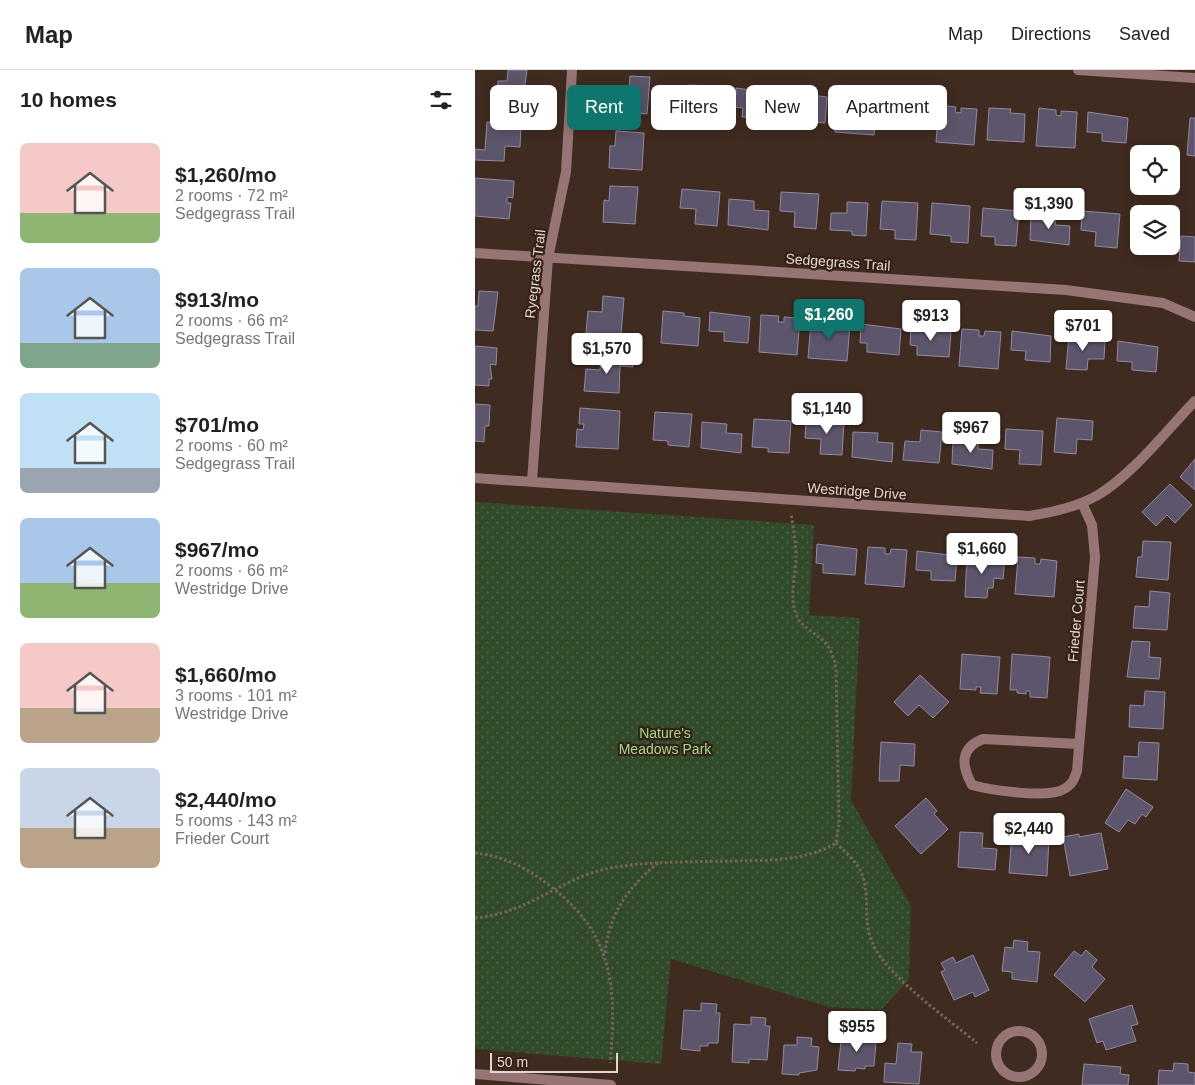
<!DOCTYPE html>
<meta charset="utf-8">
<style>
body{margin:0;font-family:Arial,sans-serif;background:#f6f6f6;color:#222;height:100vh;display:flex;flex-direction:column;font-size:19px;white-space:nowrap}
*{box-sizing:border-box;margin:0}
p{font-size:16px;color:#767676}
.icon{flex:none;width:28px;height:28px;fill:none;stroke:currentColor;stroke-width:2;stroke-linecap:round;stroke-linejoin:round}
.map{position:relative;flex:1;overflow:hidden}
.drawer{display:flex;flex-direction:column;background:#fff;width:475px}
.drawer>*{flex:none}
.guide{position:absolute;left:15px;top:15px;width:475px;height:45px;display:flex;gap:10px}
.tools{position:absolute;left:655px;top:75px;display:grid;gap:10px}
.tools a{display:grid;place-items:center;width:50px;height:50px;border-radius:8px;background:#fff;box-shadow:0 2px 12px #0003;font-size:25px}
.scale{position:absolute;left:15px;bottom:12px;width:128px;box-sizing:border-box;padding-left:5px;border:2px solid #e4d6cf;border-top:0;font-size:14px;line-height:18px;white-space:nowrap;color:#e4d6cf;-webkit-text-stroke:4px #352116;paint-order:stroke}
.price{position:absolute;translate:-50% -42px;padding:0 11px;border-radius:5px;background:#fff;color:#222;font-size:16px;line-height:32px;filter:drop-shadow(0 1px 2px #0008)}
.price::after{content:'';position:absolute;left:50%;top:30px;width:15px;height:11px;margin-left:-8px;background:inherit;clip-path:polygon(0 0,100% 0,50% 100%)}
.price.on{background:#0f766e;color:#fff}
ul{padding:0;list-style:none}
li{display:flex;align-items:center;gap:15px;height:125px;padding:0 20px}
li span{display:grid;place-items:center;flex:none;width:140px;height:100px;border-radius:8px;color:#555}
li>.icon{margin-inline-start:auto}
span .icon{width:60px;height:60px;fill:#fffc;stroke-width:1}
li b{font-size:21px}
h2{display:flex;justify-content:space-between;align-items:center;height:60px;padding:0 20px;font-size:21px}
.tag{padding:0 18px;border-radius:8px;background:#fff;box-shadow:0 2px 12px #0003;font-size:18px;line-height:45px}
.tag.on{background:#0f766e;color:#fff}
header{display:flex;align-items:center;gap:30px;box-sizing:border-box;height:70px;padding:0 25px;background:#fff;border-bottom:1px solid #e0e0e0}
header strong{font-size:24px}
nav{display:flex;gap:28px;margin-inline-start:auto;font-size:18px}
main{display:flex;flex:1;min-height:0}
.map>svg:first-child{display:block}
</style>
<header>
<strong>Map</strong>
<nav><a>Map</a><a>Directions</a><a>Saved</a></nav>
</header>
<main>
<section class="drawer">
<h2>10 homes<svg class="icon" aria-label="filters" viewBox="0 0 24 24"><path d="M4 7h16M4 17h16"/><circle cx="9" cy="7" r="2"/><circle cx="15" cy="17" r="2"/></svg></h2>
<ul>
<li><span style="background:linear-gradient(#f6c9c9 70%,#8fb573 0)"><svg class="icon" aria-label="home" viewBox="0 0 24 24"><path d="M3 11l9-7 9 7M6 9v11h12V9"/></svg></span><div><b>$1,260/mo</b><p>2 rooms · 72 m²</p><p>Sedgegrass Trail</p></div></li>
<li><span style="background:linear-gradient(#a9c7e8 75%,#7fa58c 0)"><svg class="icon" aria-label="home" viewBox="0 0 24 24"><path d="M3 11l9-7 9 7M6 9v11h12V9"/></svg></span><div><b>$913/mo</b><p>2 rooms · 66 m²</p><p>Sedgegrass Trail</p></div></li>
<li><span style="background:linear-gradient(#bfe0f5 75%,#9aa5b1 0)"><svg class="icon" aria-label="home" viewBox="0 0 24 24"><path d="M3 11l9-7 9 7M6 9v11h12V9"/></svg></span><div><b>$701/mo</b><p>2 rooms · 60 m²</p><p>Sedgegrass Trail</p></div></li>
<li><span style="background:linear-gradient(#a9c7e8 65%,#8fb573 0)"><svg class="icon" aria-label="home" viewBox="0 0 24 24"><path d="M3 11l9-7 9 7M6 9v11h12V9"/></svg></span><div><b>$967/mo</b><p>2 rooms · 66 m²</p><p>Westridge Drive</p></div></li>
<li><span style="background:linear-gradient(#f6c9c9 65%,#b9a48a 0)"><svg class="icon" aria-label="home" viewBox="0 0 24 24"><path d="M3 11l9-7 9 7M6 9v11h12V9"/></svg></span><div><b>$1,660/mo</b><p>3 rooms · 101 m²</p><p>Westridge Drive</p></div></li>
<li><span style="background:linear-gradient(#c9d6e8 60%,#b9a48a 0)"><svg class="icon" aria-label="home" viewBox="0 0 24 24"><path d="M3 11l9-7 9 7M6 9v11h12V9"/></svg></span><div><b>$2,440/mo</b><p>5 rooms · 143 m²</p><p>Frieder Court</p></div></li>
</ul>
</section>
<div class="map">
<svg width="720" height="1015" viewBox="0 0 720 1015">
<defs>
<pattern id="park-dots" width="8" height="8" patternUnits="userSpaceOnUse" patternTransform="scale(1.25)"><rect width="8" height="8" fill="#314a2a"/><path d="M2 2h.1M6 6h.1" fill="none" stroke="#4f6348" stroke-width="1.8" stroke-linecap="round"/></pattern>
</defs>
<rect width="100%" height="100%" fill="#402b20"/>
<!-- park -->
<path fill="url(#park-dots)" d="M 0,432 L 339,455 L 334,545 L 385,548 L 376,730 L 436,836 L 434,909 L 406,940 L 354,937 L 196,889 L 186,994 L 0,979 Z"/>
<!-- building -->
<path fill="#5d556b" stroke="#9289a1" d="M 33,0 L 52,0 L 47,37 L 21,35 L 23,11 L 32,11 Z
M 155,6 L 175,7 L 172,44 L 138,41 L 140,19 L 154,20 Z
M 214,15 L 236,16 L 236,20 L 251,22 L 249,51 L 212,48 Z
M 261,18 L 301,23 L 299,49 L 267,47 L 268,38 L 260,37 Z
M 312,22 L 352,27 L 350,53 L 318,50 L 318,42 L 311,41 Z
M 363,25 L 381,26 L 380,32 L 386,32 L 386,27 L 402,29 L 399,65 L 360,62 Z
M 413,28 L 453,33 L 451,59 L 419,57 L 420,48 L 412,47 Z
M 464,35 L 481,37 L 480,42 L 486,43 L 486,38 L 502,39 L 499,75 L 461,72 Z
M 514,38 L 536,39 L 535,43 L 550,44 L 549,72 L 512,70 Z
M 564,38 L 581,40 L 581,45 L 586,46 L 586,41 L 602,42 L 600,78 L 561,76 Z
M 613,42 L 653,48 L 651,73 L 627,71 L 627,63 L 612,62 Z
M 715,48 L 720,48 L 720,86 L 712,85 Z
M 12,52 L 46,55 L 45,77 L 30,76 L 29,91 L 0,90 L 0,79 L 10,80 Z
M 141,61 L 169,63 L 167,100 L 134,98 L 135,76 L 140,76 Z
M 0,108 L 39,111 L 38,128 L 32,127 L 32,133 L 36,133 L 34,149 L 0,146 Z
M 135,116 L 163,117 L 160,154 L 128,152 L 129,130 L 134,131 Z
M 207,119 L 245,122 L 242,156 L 220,154 L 221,139 L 205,138 Z
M 306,122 L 344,124 L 341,159 L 319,157 L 320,142 L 305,141 Z
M 254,129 L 279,131 L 279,140 L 294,141 L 293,160 L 253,155 Z
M 407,131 L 443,133 L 441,170 L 420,169 L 420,160 L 405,159 Z
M 372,132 L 393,133 L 391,166 L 377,165 L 377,161 L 355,160 L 356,143 L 372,143 Z
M 457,133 L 495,136 L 493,173 L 476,172 L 476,166 L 455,164 Z
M 508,138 L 544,141 L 541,176 L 520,175 L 520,167 L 506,166 Z
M 607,141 L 645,144 L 642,178 L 620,176 L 621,162 L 606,160 Z
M 556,144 L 581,146 L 580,155 L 595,156 L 594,175 L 555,170 Z
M 706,166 L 720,167 L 720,192 L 704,191 Z
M 4,221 L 23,222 L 18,261 L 0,260 L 0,236 L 3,236 Z
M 128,226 L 149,228 L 146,265 L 111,263 L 113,241 L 127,242 Z
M 188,241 L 209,243 L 209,246 L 225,248 L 223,276 L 186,273 Z
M 235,242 L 275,247 L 273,273 L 249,271 L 249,262 L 234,261 Z
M 286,245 L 304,246 L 303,252 L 309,252 L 309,247 L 325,248 L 322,285 L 284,282 Z
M 336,251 L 354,252 L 353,258 L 359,258 L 359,253 L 375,255 L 372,291 L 333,288 Z
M 386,254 L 426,259 L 424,285 L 392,282 L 392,273 L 385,273 Z
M 436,256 L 476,261 L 474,287 L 442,285 L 442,276 L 435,275 Z
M 487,259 L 504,260 L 504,266 L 509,266 L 510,261 L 526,262 L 523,299 L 484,296 Z
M 537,261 L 576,266 L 575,292 L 550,290 L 551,281 L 536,280 Z
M 594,265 L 608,266 L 608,269 L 630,270 L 629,289 L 613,289 L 612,300 L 591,299 Z
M 643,271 L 683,277 L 681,302 L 657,300 L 657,292 L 642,291 Z
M 0,276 L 22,278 L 21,295 L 15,294 L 17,309 L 14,309 L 14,316 L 0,315 Z
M 126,285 L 158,287 L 158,297 L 145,296 L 144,323 L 109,321 L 111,299 L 125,300 Z
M 0,334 L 15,335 L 14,356 L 10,356 L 9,372 L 0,371 Z
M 105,338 L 145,341 L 143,379 L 101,377 L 102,359 L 108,360 L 109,354 L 104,354 Z
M 180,342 L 217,344 L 214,377 L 193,375 L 193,371 L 178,370 Z
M 582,348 L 618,351 L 617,370 L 602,369 L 601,384 L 579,382 Z
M 279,349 L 316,351 L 314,383 L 293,382 L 293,378 L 277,377 Z
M 331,349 L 369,351 L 367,385 L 345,384 L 346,369 L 330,368 Z
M 227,352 L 252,354 L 251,363 L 267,364 L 266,383 L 226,378 Z
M 531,359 L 568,361 L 566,395 L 544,394 L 545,380 L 530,379 Z
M 446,360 L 467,362 L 464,393 L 428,390 L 430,371 L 445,372 Z
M 378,362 L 403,363 L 402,372 L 418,373 L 417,392 L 377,387 Z
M 478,369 L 503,370 L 503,379 L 518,380 L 517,399 L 477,394 Z
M 720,389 L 720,420 L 705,407 Z
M 695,414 L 717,435 L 700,453 L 692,445 L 681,456 L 667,442 Z
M 668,471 L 696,472 L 693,510 L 661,507 L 663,487 L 667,487 Z
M 342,474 L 382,479 L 380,505 L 348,503 L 348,494 L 341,493 Z
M 393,477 L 410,478 L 410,484 L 415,484 L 416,479 L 432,480 L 429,517 L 390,514 Z
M 442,481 L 482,486 L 480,511 L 456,510 L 456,501 L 441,500 Z
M 492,485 L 530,488 L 528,509 L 519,508 L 518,518 L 513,518 L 512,528 L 490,527 Z
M 543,487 L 560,488 L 560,494 L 565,494 L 566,489 L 582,491 L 579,527 L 540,524 Z
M 675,521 L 695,523 L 692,560 L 658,558 L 660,536 L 674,537 Z
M 657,571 L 675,572 L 674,587 L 686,588 L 684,609 L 652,607 Z
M 487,584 L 525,587 L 522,624 L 505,623 L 506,617 L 501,617 L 501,620 L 485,619 Z
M 537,584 L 575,587 L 572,628 L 555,627 L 555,621 L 551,621 L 551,624 L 542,623 L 542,620 L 535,620 Z
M 445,605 L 474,632 L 458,648 L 444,635 L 433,646 L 419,632 Z
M 670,621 L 690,622 L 688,659 L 654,657 L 655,635 L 669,636 Z
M 406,672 L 440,674 L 439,696 L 425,695 L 424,711 L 404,711 Z
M 664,672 L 684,673 L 682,710 L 648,708 L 649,686 L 663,687 Z
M 651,719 L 678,737 L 671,747 L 667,744 L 660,754 L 653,750 L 644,762 L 630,753 Z
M 451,728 L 462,741 L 459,744 L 473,759 L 446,784 L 420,756 Z
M 485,762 L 508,763 L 507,778 L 522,779 L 520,800 L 483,797 Z
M 537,762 L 554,763 L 553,766 L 574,768 L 572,806 L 534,803 Z
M 626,763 L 633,799 L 595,806 L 588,767 L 604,764 L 604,767 Z
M 539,870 L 553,872 L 552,881 L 565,882 L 562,912 L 537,909 L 537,902 L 527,901 L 530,877 L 538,878 Z
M 611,880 L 622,890 L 617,897 L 630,909 L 610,932 L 579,905 L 599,881 L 606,886 Z
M 498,885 L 514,920 L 500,927 L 498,922 L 479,930 L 466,902 L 470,900 L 466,893 L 478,887 L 481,893 Z
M 226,933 L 242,934 L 241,943 L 245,943 L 243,973 L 233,973 L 233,976 L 225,976 L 225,981 L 206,979 L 209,940 L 226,941 Z
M 657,935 L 663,954 L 656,956 L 661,971 L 631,980 L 628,971 L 622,973 L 614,949 Z
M 276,947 L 291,948 L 290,956 L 295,956 L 292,990 L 274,989 L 274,993 L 257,992 L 259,954 L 276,955 Z
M 379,963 L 393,964 L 393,972 L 401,973 L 399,996 L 390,996 L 390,999 L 381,998 L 380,1001 L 363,1000 L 366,971 L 378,971 Z
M 322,967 L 337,968 L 336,976 L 344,977 L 342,1000 L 324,1003 L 324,1005 L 307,1004 L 309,975 L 322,975 Z
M 423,973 L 437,974 L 436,982 L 447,982 L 444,1014 L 409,1012 L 410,993 L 421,994 Z
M 699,993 L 713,994 L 713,1002 L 720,1003 L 720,1015 L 683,1015 L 684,1000 L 698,1001 Z
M 609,994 L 646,997 L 645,1004 L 654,1005 L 653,1015 L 607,1015 Z"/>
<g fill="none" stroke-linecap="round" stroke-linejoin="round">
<!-- path -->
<path stroke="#76635a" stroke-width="3" stroke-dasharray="2.5 2.5" stroke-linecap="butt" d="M 361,773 C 370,782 381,791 386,802 C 397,826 385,854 401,880 C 419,911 473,949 502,973
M 0,783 C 29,786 52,798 75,816 C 139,864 142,919 135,993
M 0,848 C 55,843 85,808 135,798 C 175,791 217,792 257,791 C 293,790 329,792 361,773 L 364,754 L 361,599 C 355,560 330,567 321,544 C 314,527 321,503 321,486 C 321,472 318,457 316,443
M 130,883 C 134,844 153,817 183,793"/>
<!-- minor -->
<path stroke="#977574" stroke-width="10" d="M 603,0 L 720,8
M 0,183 L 591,220 L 688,233 L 720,247
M 0,408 L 554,446 C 578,442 602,437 623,425 C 657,405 692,360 720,331
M 57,411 L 73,188 L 91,102 L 97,0
M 604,674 L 508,669 C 485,678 486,695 497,715 C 515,720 573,729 589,719 C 598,714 599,709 602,701 L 620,487 L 617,455 L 607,433
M521 984a23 23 0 1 1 46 0a23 23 0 1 1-46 0Z
M 0,1004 L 136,1015"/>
</g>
<g text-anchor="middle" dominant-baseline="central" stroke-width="4.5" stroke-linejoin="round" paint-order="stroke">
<!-- street labels -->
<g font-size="14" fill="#e4d6cf" stroke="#352116">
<text transform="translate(363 192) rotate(4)">Sedgegrass Trail</text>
<text transform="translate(60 204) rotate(-83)">Ryegrass Trail</text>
<text transform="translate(382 421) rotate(4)">Westridge Drive</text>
<text transform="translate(601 551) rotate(-85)">Frieder Court</text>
</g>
<!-- park labels -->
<g font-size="14" fill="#9edc8c" stroke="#352116">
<text x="190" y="663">Nature's<tspan x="190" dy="16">Meadows Park</tspan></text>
</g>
</g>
</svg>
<div class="tools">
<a><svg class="icon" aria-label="locate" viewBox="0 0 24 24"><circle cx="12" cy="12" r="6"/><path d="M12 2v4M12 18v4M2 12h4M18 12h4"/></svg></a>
<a><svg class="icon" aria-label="layers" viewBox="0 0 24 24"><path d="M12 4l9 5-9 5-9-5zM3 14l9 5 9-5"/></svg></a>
</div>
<div class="scale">50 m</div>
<b class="price" style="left:574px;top:160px">$1,390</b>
<b class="price on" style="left:354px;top:271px">$1,260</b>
<b class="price" style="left:456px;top:272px">$913</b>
<b class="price" style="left:608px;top:282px">$701</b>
<b class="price" style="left:132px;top:305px">$1,570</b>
<b class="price" style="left:352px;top:365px">$1,140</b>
<b class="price" style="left:496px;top:384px">$967</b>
<b class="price" style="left:507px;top:505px">$1,660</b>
<b class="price" style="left:554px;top:785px">$2,440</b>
<b class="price" style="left:382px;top:983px">$955</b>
<div class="guide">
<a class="tag">Buy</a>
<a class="tag on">Rent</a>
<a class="tag">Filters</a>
<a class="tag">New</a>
<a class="tag">Apartment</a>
</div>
</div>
</main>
